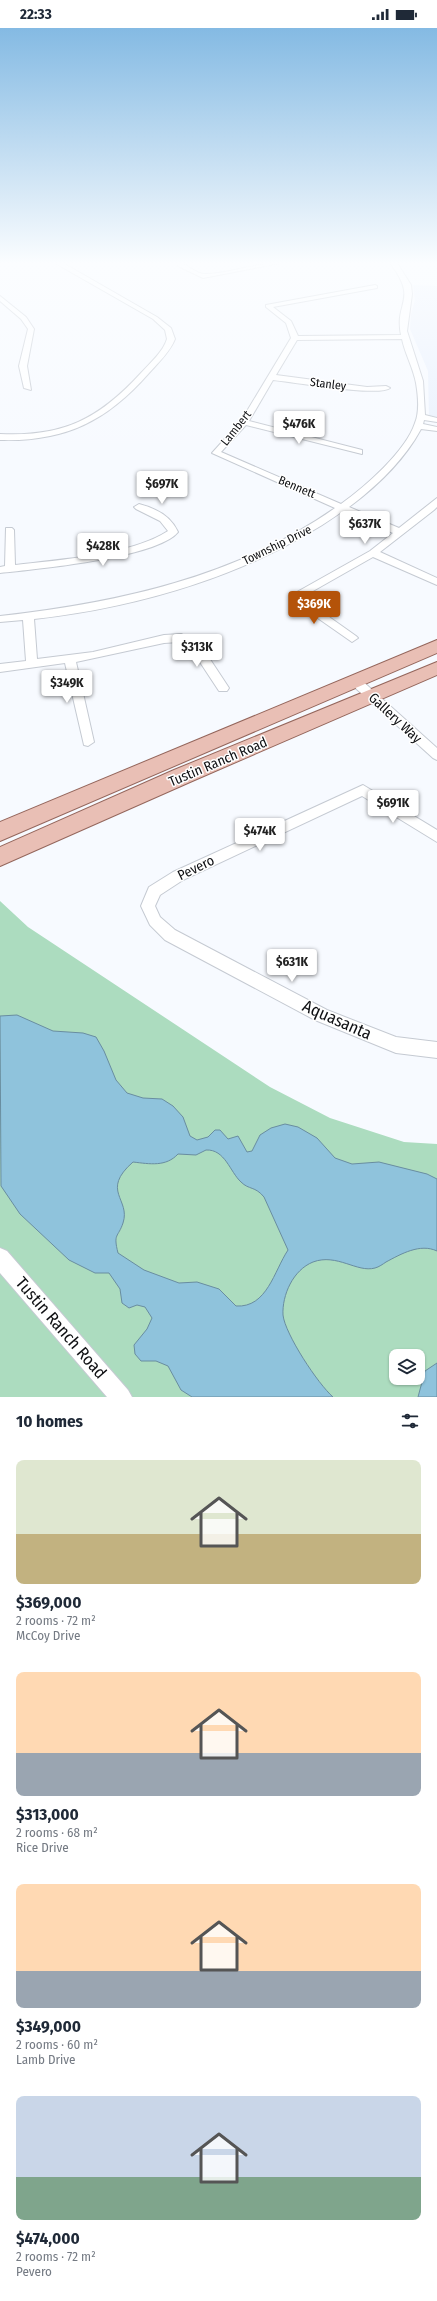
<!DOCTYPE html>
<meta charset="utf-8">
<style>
body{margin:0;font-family:"Fira Sans Condensed",sans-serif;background:#f6f6f7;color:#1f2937;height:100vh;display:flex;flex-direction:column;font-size:15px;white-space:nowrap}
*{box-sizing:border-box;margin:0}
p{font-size:13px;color:#747a83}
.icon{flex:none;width:22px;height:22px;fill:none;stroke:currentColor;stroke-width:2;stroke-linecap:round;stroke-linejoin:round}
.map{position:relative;height:1369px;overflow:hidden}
.drawer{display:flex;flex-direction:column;background:#fff;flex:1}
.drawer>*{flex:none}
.controls{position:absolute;left:389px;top:1321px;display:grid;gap:8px}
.controls a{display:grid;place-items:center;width:36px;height:36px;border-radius:8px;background:#fff;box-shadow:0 1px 3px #0004;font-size:20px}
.price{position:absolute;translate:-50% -34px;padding:0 9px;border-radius:4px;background:#fff;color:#222;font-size:13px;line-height:26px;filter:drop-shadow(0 1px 2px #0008)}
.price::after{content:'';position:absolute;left:50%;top:24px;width:12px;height:9px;margin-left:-6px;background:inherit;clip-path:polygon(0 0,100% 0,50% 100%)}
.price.active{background:#b45309;color:#fff}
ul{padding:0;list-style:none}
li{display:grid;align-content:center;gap:8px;height:212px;padding:0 16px}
li span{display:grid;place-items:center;height:124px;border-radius:8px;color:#555}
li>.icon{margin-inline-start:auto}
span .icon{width:72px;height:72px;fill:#fffc;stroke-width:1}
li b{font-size:17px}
h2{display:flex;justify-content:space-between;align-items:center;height:48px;padding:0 16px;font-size:17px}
.status{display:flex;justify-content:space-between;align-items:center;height:28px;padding:0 20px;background:#fff;direction:ltr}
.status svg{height:11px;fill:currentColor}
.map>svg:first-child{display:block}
</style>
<div class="status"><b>22:33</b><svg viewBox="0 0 49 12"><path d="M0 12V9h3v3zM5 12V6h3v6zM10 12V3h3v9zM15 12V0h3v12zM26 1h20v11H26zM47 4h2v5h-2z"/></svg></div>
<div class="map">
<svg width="437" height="1369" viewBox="0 0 437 1369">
<rect width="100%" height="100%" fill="#f7faff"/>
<!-- built -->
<path fill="#eaf1fd" d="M 413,257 L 437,258 L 437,390 L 429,389 L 428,343 L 410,301 L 411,286 L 415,272 Z"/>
<!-- green -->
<path fill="#acdcbf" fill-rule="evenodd" d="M 0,873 L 28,899 L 270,1059 L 330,1090 L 404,1114 L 437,1116 L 437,1369 L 0,1369 ZM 396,1328 L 418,1328 L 418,1350 L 396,1350 Z"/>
<!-- water -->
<path fill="#8fc3dc" stroke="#698da0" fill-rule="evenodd" d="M 17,987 L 53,1003 L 83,1005 L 96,1009 L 104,1023 L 116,1052 L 127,1065 L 143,1070 L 162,1071 L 173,1078 L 183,1089 L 190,1108 L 197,1112 L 208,1109 L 215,1102 L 220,1102 L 228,1111 L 238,1108 L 247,1124 L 252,1123 L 260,1107 L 271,1100 L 285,1096 L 298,1099 L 317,1110 L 335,1130 L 352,1136 L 379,1134 L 427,1146 L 437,1151 L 437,1223 C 420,1215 401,1226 386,1234 C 383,1236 379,1239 375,1240 C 357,1245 337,1225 313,1234 C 293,1242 282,1267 283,1287 C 285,1306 318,1356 333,1369 L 192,1369 L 181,1362 L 168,1338 L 156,1333 L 141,1333 L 135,1326 L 134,1317 L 147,1301 L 152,1290 L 145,1279 L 137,1277 L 129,1280 L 122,1275 L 120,1261 L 109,1245 L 95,1245 L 69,1232 L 20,1186 L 1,1158 L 0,988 ZM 206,1122 C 225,1121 230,1144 241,1154 C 249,1162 255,1158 264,1169 L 288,1222 C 274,1243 267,1280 236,1278 L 219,1261 L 197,1254 L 179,1255 L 144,1242 L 118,1225 C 113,1205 118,1210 123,1195 C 131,1171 100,1163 133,1134 C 150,1136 166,1139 178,1126 L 196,1127 Z
M 437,1335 L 437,1369 L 418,1369 L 425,1343 Z"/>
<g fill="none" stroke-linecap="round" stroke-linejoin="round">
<!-- minor casing -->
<g stroke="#c5cad2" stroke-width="2">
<path id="minor" d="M 55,235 L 63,235 L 157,289 L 171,300 L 175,311 C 170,324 158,335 149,345 C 107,393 65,414 0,412 L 0,406 C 63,409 99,391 141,345 C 150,335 163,324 167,311 L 165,302 L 153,291 Z
M 178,235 C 187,235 195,246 205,246 C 229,246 254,235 280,235 L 203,250 L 178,238 Z
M 390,235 L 397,235 L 411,257 L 412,266 L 407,303 L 423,353 L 425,387 L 437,390 L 437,394 L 424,392 L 423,396 L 437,399 L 437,403 L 421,401 C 405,431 376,459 349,479 L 399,500 L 437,470 L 437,479 L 434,482 L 380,524 L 437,550 L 437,557 L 373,529 L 306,567 L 308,574 L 356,608 L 358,610 L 352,614 L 299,577 L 296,566 L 297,564 L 370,523 L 393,505 L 343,483 C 254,546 141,579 34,591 L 37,631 L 93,624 L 164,607 L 181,606 L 200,616 L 229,660 L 227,663 L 219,663 L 192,622 L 179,614 L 164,615 L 76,634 L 94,714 L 88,718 L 84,717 L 65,635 L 0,644 L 0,636 L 26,633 L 23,592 L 0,594 L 0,588 C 117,575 237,549 335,480 L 212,425 L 241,393 L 291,310 L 286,295 L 266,279 L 266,277 L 375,257 L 377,258 L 377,260 L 273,279 L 291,293 L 298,308 L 401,307 C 394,273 419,273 390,235 ZM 402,311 C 405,326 413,339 416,355 C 418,367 420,383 415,395 C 406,423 365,459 341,476 L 221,424 L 246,397 L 362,426 L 362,422 L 249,393 L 273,352 C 292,354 380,369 390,360 L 386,358 L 367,359 L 276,347 L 297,312 Z
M 0,268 L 26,289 L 34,301 L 27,338 L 31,362 L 24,360 L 19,338 L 28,301 L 21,291 L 0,273 Z
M 139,476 C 155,480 171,488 178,504 C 157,530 36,541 0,545 L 0,539 L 5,538 L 6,500 L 12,500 L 14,502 L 15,537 C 59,532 131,527 168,503 L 160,493 L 136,481 L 134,479 Z
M 355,649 L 359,650 L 437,720 L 437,732 L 433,730 L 351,656 L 349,653 L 351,650 Z
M 363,757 L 437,802 L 437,814 L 362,768 L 183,852 L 160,867 L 155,878 L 160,889 L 175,902 L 327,982 L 396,1009 L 437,1014 L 437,1030 L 396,1025 L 315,992 L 165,912 L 150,897 L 141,878 L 149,859 L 173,844 Z
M 0,1220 L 7,1223 L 128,1362 L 132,1369 L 107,1369 L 0,1245 Z"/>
</g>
<!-- primary casing -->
<g stroke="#94665c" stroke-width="2">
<path id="primary" d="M 437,612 L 437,625 L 0,813 L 0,794 Z
M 437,634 L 437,647 L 190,754 L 0,838 L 0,819 L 174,742 Z"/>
</g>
<!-- minor -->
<use href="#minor" fill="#fff" fill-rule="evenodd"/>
<!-- primary -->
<use href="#primary" fill="#e9bfb5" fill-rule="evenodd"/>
</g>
<!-- sky -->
<linearGradient id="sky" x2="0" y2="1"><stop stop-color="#84bae3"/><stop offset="0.55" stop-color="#fbfdff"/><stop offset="1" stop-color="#fbfdff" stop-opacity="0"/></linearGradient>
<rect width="437" height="427" fill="url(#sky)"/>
<g text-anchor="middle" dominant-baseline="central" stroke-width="3" stroke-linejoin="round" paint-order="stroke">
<!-- far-street labels -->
<g font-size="12" fill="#0f1013" stroke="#fff">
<text transform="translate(328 356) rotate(7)">Stanley</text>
<text transform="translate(236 400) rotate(-52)">Lambert</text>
<text transform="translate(297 459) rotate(23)">Bennett</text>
<text transform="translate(277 517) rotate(-26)">Township Drive</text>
</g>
<!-- street labels -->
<g font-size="14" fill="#0f1013" stroke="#fff">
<text transform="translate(395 690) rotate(43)">Gallery Way</text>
<text transform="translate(218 734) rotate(-23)">Tustin Ranch Road</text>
<text transform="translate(196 840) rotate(-26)">Pevero</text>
</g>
<!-- near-street labels -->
<g font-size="17" fill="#0f1013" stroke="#fff">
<text transform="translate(337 992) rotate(24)">Aquasanta</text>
<text transform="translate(61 1300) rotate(49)">Tustin Ranch Road</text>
</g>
</g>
</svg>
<div class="controls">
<a><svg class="icon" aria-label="layers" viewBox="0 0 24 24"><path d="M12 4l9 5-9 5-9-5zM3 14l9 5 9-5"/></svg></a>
</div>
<b class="price" style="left:299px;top:417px">$476K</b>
<b class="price" style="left:162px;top:477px">$697K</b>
<b class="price" style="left:365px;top:517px">$637K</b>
<b class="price" style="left:103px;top:539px">$428K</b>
<b class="price active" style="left:314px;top:597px">$369K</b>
<b class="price" style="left:197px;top:640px">$313K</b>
<b class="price" style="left:67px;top:676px">$349K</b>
<b class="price" style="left:393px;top:796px">$691K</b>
<b class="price" style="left:260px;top:824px">$474K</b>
<b class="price" style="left:292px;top:955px">$631K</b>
</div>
<section class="drawer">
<h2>10 homes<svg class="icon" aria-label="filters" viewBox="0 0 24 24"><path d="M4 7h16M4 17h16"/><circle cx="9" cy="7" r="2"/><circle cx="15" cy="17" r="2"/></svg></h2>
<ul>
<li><span style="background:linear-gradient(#dfe7d0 60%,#c2b280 0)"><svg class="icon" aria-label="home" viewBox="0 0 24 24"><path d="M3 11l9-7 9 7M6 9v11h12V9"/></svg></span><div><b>$369,000</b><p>2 rooms · 72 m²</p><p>McCoy Drive</p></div></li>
<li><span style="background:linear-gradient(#ffd9b3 65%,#9aa5b1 0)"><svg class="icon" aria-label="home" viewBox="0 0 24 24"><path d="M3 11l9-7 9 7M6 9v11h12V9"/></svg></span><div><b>$313,000</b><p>2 rooms · 68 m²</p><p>Rice Drive</p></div></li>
<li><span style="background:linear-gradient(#ffd9b3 70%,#9aa5b1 0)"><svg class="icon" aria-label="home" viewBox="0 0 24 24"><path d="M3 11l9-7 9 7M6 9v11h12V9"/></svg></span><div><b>$349,000</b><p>2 rooms · 60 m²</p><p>Lamb Drive</p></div></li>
<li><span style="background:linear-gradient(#c9d6e8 65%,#7fa58c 0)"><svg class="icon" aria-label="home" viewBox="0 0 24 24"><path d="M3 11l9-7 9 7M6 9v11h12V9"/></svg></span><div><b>$474,000</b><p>2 rooms · 72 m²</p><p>Pevero</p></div></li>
</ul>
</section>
